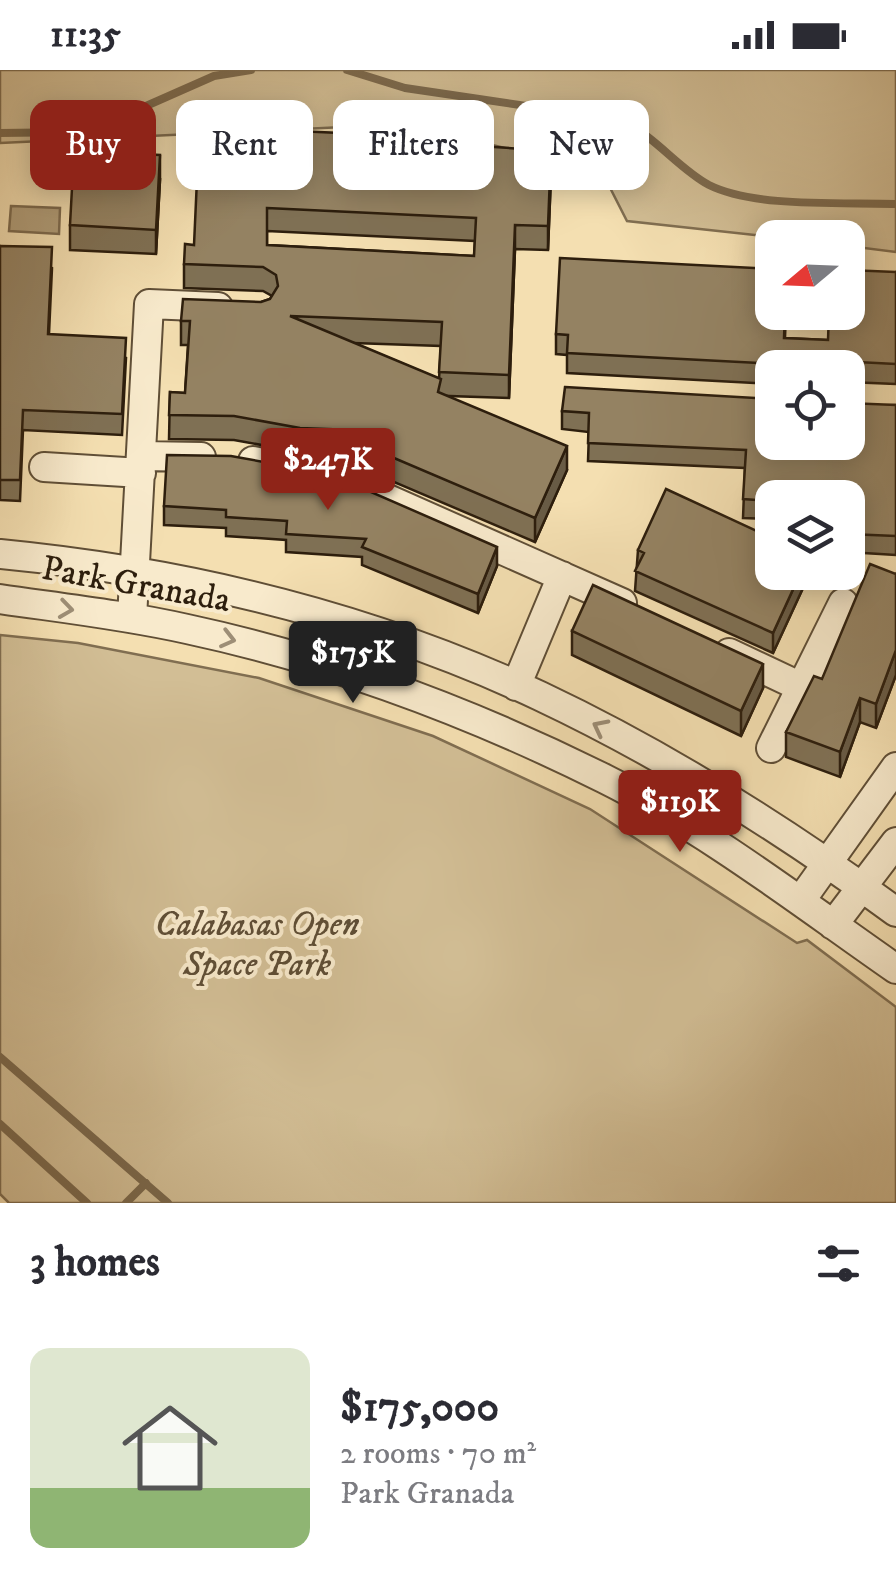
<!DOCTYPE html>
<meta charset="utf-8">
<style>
body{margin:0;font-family:"IM FELL DW Pica",serif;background:#f7f7f7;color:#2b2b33;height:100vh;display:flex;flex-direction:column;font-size:38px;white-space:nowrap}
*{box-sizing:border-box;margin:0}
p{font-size:32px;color:#7c7c81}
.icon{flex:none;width:55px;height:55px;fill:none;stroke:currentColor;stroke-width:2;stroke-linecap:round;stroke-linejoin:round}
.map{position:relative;height:1133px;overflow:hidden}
.details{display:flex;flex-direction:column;background:#fff;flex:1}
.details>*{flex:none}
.guide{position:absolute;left:30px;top:30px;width:838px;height:90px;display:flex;gap:20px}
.needle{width:65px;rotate:251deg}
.fabs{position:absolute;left:755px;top:150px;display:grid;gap:20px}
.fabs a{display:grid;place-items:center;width:110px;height:110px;border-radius:20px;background:#fff;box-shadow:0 5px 25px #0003;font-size:50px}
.price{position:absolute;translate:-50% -85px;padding:0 22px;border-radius:10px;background:#8f2418;color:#fff;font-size:32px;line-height:65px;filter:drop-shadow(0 2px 5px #0008)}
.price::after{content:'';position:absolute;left:50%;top:60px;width:30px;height:22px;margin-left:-15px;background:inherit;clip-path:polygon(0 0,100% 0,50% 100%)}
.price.current{background:#222;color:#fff}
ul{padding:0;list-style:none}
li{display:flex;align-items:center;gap:30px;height:250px;padding:0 30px}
li span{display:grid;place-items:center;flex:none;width:280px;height:200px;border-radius:20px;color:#555}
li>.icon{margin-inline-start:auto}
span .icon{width:120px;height:120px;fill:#fffc;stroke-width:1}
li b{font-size:42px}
h2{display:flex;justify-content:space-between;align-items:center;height:120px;padding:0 30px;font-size:42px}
.chip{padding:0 35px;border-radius:20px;background:#fff;box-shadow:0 5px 25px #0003;font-size:35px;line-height:90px}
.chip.current{background:#8f2418;color:#fff}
.status{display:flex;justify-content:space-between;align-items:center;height:70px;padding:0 50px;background:#fff;direction:ltr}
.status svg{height:28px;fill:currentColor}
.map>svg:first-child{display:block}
</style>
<div class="status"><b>11:35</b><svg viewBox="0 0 49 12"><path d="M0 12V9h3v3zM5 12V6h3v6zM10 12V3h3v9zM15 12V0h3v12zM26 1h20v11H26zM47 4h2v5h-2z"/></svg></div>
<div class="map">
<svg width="896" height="1133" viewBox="0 0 896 1133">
<rect width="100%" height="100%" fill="#f4dfb1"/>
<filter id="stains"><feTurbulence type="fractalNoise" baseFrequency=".002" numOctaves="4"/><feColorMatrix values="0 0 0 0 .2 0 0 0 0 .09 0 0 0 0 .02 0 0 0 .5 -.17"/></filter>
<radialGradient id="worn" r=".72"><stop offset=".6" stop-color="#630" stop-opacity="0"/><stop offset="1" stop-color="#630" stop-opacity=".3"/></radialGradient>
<!-- green -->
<path fill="#d2be95" stroke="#806e51" stroke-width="2.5" d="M 0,0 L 896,0 L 896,182 L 848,176 L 848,168 L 773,167 L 627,151 L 602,102 L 408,54 L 0,73 Z
M 0,565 L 78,573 L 259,608 L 433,666 L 590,739 L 797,873 L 807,870 L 896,937 L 896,1133 L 9,1133 L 0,1124 Z"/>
<!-- water -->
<path fill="#b09d79" stroke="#7c6a4e" stroke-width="2.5" d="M 11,136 L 60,138 L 59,164 L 9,161 Z"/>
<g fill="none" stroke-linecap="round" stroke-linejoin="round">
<!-- stream -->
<path stroke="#7c6a4e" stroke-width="8" d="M 347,0 L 405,18 L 621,50 C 656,67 679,99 709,115 C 755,138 843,132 896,134
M 0,63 L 78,62 L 112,51 L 214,6 L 251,0
M 0,987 L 168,1133
M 0,1054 L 87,1133
M 126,1133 L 146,1113"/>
<!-- minor casing -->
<g stroke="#5f4e36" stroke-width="32">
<path id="minor" d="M 142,386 L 201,387
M 253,391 L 338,407 L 622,533
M 44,397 L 141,403
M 0,484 C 185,502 371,547 540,626 C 667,686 784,760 896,842
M 0,529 C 62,538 125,545 187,559 C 331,590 473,643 605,709 C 709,761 801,833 896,899
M 132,548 L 149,234 L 218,237
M 729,583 L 799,616
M 516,616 L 562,506
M 771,678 L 843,533
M 801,830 L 896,697
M 833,855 L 896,772"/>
</g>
<!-- minor -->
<use href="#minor" stroke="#f8eacc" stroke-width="28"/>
</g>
<!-- wall -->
<path fill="#7f7054" stroke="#2d1e0d" stroke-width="2.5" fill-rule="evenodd" d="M 340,70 L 481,76 L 551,105 L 548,180 L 515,179 L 509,328 L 447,326 L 567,400 L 535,472 L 347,392 L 347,384 L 300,382 L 234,370 L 169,369 L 170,322 L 185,323 L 188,275 L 181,275 L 181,251 L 261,232 L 270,229 L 272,226 L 263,221 L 184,218 L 184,194 L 194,175 ZM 267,161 L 475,171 L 474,186 L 267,175 ZM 353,273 L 441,276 L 439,309 Z
M 160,110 L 156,184 L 70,180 L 70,155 Z
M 0,176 L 52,198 L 49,264 L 126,288 L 122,365 L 23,360 L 20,431 L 0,430 Z
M 896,202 L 896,314 L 848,312 L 848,298 L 772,298 L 772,314 L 567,303 L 567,285 L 556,284 L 556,264 L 772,242 L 786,242 L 785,268 L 828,270 Z
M 896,335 L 896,485 L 848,482 L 848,428 L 772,428 L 772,449 L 743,448 L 745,398 L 588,391 L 589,362 L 562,359 L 562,341 Z
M 291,405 L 497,496 L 478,543 L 362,495 L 362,487 L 286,482 L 286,470 L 226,466 L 226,458 L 164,455 L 164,436 Z
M 638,480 L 809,502 L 809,505 L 773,583 L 635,521 Z
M 896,504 L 896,605 L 876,658 L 860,652 L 840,707 L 786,687 L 786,662 Z
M 572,561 L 763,618 L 741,666 L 572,585 Z"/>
<!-- shaded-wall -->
<path fill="#685b45" stroke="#2d1e0d" stroke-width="2.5" d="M 551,81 L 551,105 L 548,180 L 548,156 Z
M 160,85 L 160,110 L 156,184 L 156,160 Z
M 515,155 L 515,179 L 509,328 L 509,305 Z
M 567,376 L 567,400 L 535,472 L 535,448 Z
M 497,477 L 497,496 L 478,543 L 478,524 Z
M 801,502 L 809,502 L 809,505 L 773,583 L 773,563 Z
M 896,580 L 896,605 L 876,658 L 876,634 Z
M 763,594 L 763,618 L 741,666 L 741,641 Z
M 860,628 L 860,652 L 840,707 L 840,682 Z"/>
<!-- building -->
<path fill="#948262" stroke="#2d1e0d" stroke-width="2.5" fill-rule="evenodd" d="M 275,60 L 340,63 L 340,70 L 410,73 L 410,68 L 481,71 L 480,76 L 551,81 L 548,156 L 515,155 L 509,305 L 439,302 L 442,252 L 290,246 L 441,309 L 438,322 L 567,376 L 535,448 L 347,368 L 351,360 L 300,358 L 234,346 L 169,345 L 170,322 L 185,323 L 190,251 L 181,251 L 183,229 L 261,232 L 270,229 L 278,216 L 276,205 L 263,197 L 184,194 L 185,174 L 194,175 L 199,65 L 270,66 L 270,62 ZM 267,138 L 476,148 L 474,186 L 267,175 Z
M 74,81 L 160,85 L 156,160 L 70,155 Z
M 0,176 L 52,177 L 48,264 L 126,268 L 122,344 L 23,340 L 20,410 L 0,410 Z
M 560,188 L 772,199 L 772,242 L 785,242 L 784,268 L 828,270 L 829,242 L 848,242 L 848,200 L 896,202 L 896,294 L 779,288 L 779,294 L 567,283 L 568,265 L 556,264 Z
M 565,317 L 772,329 L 772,372 L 848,372 L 848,333 L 896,335 L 896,466 L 848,464 L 848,428 L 772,428 L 772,431 L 743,429 L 746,380 L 588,373 L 589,343 L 562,341 Z
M 167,385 L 231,386 L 291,397 L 290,405 L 339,408 L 497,477 L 478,524 L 362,477 L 366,469 L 286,464 L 287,451 L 226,447 L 226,440 L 164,436 Z
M 666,419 L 772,468 L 772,502 L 801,502 L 773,563 L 635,501 L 644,483 L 638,480 Z
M 870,494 L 896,504 L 896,580 L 876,634 L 860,628 L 840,682 L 786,662 L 814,606 L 822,609 Z
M 593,515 L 763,594 L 741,641 L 572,561 Z"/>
<!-- one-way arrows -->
<defs><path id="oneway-chevron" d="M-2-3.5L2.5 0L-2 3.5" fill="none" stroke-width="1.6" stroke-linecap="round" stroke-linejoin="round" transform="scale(2.5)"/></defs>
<g stroke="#9d8e76">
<use href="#oneway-chevron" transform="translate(66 539) rotate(8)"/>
<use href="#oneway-chevron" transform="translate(228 569) rotate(14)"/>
<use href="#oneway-chevron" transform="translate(600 657) rotate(-153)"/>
</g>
<g text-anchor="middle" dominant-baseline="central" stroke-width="8" stroke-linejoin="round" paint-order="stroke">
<!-- street labels -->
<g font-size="35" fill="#2d1e0d" stroke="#f8eacc">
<text transform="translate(136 515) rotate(10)">Park Granada</text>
</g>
<!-- park labels -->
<g font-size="35" font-style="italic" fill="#5f4e36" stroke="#f8eacc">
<text x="257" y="855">Calabasas Open<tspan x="257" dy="40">Space Park</tspan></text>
</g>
</g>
<rect width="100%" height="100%" filter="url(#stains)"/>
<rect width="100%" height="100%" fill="url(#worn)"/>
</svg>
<div class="fabs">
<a><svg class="needle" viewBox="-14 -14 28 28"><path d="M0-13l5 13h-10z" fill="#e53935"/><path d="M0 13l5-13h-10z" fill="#7c7c81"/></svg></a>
<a><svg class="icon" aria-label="locate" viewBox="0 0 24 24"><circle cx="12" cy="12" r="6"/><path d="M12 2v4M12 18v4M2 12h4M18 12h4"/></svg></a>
<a><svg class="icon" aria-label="layers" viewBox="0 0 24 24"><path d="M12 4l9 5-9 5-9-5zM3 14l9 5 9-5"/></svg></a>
</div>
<b class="price" style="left:328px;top:443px">$247K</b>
<b class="price current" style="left:353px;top:636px">$175K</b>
<b class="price" style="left:680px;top:785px">$119K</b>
<div class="guide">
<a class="chip current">Buy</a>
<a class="chip">Rent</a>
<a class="chip">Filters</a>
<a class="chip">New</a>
</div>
</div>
<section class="details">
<h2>3 homes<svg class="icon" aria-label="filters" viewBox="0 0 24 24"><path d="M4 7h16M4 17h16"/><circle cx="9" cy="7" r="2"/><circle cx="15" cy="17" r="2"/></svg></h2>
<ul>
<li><span style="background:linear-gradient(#dfe7d0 70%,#8fb573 0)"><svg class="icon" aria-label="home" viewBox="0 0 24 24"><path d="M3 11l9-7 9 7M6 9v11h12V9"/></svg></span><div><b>$175,000</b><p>2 rooms · 70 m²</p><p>Park Granada</p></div></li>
</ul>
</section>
